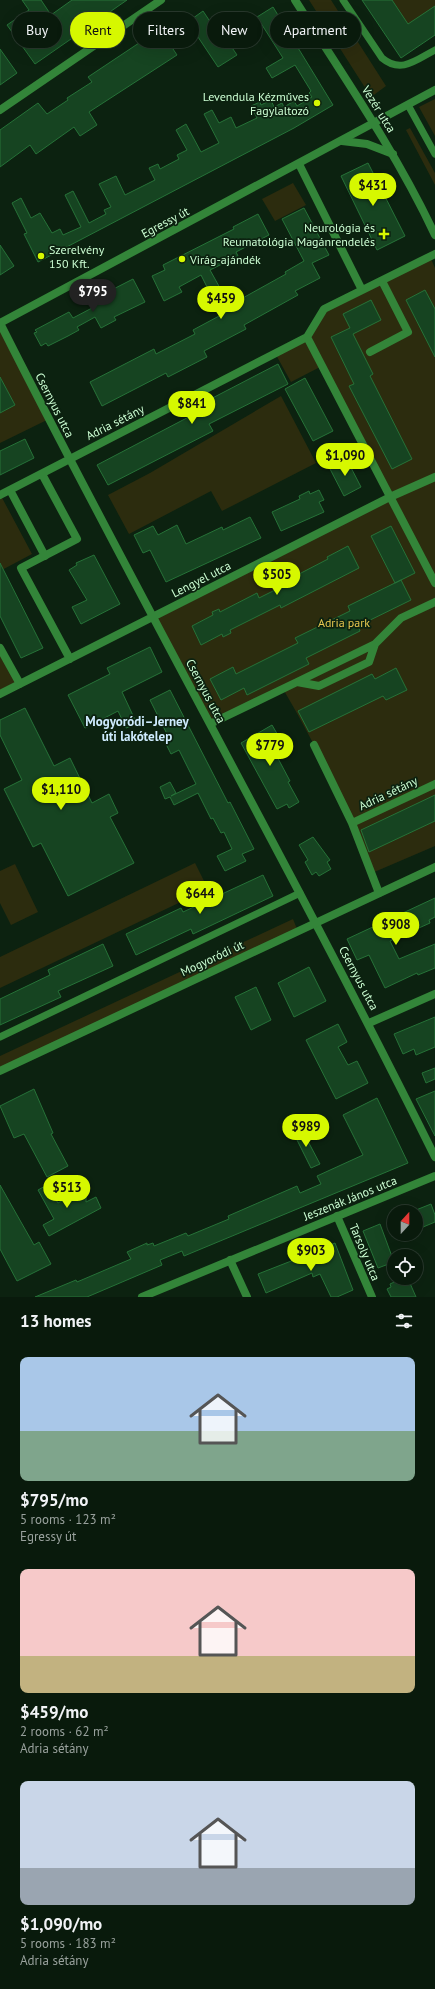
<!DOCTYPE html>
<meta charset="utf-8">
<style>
body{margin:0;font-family:"PT Sans",sans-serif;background:#122315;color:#f1f3f6;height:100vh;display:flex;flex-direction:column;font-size:15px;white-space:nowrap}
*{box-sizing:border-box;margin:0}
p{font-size:13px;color:#99a19d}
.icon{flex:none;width:22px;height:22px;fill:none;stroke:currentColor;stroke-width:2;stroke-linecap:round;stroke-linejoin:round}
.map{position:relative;height:1297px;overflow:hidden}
.side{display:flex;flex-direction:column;background:#091a0c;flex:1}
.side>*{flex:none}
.guide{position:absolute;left:12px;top:12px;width:411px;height:36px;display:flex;gap:8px}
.needle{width:26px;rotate:21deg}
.fabs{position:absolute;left:387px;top:1205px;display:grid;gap:8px}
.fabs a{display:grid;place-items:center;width:36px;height:36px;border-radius:50%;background:#091a0c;box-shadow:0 4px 16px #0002,0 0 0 1px #29382d;font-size:20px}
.price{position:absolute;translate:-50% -34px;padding:0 9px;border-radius:14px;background:#d6f800;color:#111;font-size:13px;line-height:26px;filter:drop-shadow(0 1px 2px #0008)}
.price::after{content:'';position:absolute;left:50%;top:24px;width:12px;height:9px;margin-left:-6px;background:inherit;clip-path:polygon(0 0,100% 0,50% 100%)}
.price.current{background:#222;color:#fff}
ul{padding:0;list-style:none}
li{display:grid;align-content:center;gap:8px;height:212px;padding:0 20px}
li span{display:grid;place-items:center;height:124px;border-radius:8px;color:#555}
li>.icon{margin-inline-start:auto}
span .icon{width:72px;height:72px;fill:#fffc;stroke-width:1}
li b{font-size:17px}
h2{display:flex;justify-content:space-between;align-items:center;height:48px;padding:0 20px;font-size:17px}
.chip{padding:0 14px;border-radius:18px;background:#091a0c;box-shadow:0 4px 16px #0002,0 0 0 1px #29382d;font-size:14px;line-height:36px}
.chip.current{background:#d6f800;color:#111}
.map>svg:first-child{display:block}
</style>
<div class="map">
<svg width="435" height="1297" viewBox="0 0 435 1297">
<rect width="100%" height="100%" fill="#0c2210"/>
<!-- green -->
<path fill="#2c2c0e" d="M 309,0 L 331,0 L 386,86 L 371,97 Z
M 392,0 L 435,0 L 435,11 L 397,32 L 389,20 L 401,13 Z
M 435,99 L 435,136 L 419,107 Z
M 410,128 L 435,173 L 435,185 L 406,130 Z
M 293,183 L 306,205 L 275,221 L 262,199 Z
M 430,257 L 435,268 L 435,846 L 372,873 C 347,810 318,748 283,689 L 210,724 L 153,617 L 390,497 L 322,366 L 291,382 L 275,353 L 307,337 L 324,309 Z
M 0,323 L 49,419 L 0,443 Z
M 281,396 L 316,463 L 222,511 L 211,491 L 129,534 L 108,495 L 150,473 Z
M 0,494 L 32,554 L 0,571 Z
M 0,647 L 20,684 L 0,694 Z
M 195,863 L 208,889 L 0,988 L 0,957 Z
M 15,864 L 38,912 L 11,925 L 0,903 L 0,871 Z
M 293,919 L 297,929 L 0,1068 L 0,1056 Z"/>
<!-- building -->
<path fill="#164421" stroke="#267238" d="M 22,0 L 41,0 L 51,15 L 72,0 L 127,0 L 35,64 L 7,25 L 29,10 Z
M 362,0 L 392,0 L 408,24 L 435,6 L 435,35 L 401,58 Z
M 273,7 L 333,105 L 294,128 L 38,262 L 24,234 L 27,233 L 12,203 L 21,198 L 31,218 L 40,213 L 52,233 L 60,229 L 63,235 L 81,227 L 65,195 L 73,191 L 89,223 L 106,214 L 104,210 L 111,207 L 99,184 L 116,176 L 125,195 L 155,180 L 149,168 L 158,164 L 160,169 L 179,159 L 177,155 L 187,150 L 176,130 L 186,124 L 201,152 L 219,143 L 204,114 L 212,110 L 219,123 L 231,117 L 236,128 L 257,118 L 251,106 L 260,102 L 261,105 L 271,100 L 274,107 L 282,103 L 284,107 L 294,101 L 297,106 L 312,97 L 309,93 L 311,91 L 295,65 L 272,78 L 266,68 L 283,58 L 257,17 Z
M 203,11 L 213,26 L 216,24 L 237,55 L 218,67 L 196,34 L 173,49 L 177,55 L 89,112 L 97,125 L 80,136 L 74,127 L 36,154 L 30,145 L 0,167 L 0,130 L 38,103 L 47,114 L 68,100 L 67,98 L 92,82 L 88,77 L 184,13 L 189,21 Z
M 0,49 L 17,73 L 0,85 Z
M 368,163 L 405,236 L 377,250 L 341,176 Z
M 304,208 L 329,255 L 312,263 L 320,278 L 295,291 L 298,295 L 244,325 L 246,329 L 204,351 L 207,357 L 168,377 L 166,373 L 102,406 L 90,382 L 154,349 L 156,354 L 195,334 L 193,330 L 234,308 L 232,304 L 286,274 L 285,272 L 304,261 L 282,219 Z
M 258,214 L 269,235 L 236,252 L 238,256 L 210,270 L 220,288 L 210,293 L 201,275 L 179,287 L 182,292 L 164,301 L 152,276 L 165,270 L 163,265 L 234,229 L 233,227 Z
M 0,245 L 14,266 L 0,275 Z
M 133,279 L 145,302 L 114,317 L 116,320 L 101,328 L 95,317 L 77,327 L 79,330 L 68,336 L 48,346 L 46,343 L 41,346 L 34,333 L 37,332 L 35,330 L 69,312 L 73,318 L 92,308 L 88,302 Z
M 425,290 L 435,309 L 435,357 L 406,300 Z
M 371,300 L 381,320 L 353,334 L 373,374 L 370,376 L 412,459 L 392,469 L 349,386 L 354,384 L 331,337 L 350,328 L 343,314 Z
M 278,364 L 288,384 L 209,424 L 213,431 L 108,485 L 97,465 L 202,410 L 199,405 Z
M 0,377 L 15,405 L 0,413 Z
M 305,378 L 333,431 L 313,441 L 285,389 Z
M 25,439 L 34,458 L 0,475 L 0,451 Z
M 346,458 L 361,487 L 344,496 L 329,467 Z
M 319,490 L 324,500 L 319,502 L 324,512 L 281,531 L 272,512 L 300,499 L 299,496 L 309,491 L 310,494 Z
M 250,517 L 261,538 L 166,582 L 150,550 L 143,553 L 134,535 L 153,526 L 158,535 L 177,525 L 186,544 L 222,527 L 223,530 Z
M 391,526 L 415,573 L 395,583 L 371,536 Z
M 348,546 L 359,568 L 281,608 L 280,605 L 230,630 L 231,633 L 223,637 L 222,634 L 201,645 L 192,626 L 213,615 L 212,612 L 219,609 L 220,612 L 257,593 L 259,598 L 277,589 L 276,586 L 328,559 L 327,557 Z
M 94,555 L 120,604 L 81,624 L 72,607 L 87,600 L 69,570 L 77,565 L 76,563 Z
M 0,563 L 43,648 L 21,658 L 0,616 Z
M 401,580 L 411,600 L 358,626 L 360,631 L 306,658 L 309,664 L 247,695 L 244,688 L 221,700 L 210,679 L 233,667 L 236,674 L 298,643 L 295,638 L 350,611 L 348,606 Z
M 150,647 L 162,672 L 122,692 L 137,724 L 126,728 L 118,711 L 85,728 L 68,695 L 110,674 L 107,668 Z
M 396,668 L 407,690 L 386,700 L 383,696 L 309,732 L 298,711 L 372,674 L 375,679 Z
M 170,690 L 228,803 L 230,802 L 254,849 L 242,854 L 246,861 L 225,871 L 217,856 L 232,849 L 224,832 L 221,833 L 213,818 L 211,819 L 198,793 L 174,805 L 170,797 L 165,799 L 160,787 L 170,782 L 176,793 L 171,796 L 196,784 L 179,750 L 171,754 L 164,740 L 169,738 L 150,700 Z
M 25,708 L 54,766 L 70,758 L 92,803 L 109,794 L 118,813 L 110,817 L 134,863 L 68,896 L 41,843 L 33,847 L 4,789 L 22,780 L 0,735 L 0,720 Z
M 272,725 L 283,744 L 273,749 L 290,781 L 288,782 L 299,802 L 289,808 L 287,804 L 277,809 L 241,743 Z
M 435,795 L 435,821 L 369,852 L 361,830 Z
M 313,837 L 330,860 L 327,862 L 331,869 L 319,876 L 316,872 L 312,875 L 305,862 L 308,860 L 299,845 Z
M 263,875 L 273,896 L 193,934 L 191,929 L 136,955 L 126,934 L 181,908 L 183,912 Z
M 435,898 L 435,917 L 429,920 L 430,923 L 390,941 L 399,959 L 435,944 L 435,968 L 418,975 L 417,973 L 385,988 L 369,955 L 357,960 L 347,939 Z
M 103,944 L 113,966 L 58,991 L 61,997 L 0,1025 L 0,999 L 50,975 L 48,970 Z
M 309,967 L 326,1001 L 294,1017 L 278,983 Z
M 256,987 L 271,1020 L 251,1030 L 235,997 Z
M 435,1017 L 435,1047 L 416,1055 L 414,1049 L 403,1054 L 394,1034 Z
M 338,1024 L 347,1042 L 338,1047 L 348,1065 L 357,1061 L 368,1083 L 336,1099 L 306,1040 Z
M 435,1068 L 435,1079 L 426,1083 L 422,1073 Z
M 34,1089 L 53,1133 L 51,1134 L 68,1166 L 47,1177 L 24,1134 L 14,1138 L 0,1106 Z
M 435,1091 L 435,1136 L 416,1099 Z
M 377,1098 L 408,1163 L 184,1256 L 182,1251 L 160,1260 L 162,1265 L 87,1297 L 35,1297 L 76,1280 L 77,1282 L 131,1259 L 127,1252 L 147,1243 L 147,1245 L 153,1243 L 154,1246 L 186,1233 L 188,1236 L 229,1219 L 228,1216 L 297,1186 L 300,1193 L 321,1184 L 317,1176 L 363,1155 L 343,1115 Z
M 301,1128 L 320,1164 L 311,1168 L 293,1132 Z
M 0,1185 L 34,1245 L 39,1242 L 51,1264 L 17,1281 L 0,1249 Z
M 47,1185 L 58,1203 L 86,1188 L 86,1202 L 96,1197 L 101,1208 L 49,1236 L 43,1225 L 54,1219 L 38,1190 Z
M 431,1204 L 435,1215 L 435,1222 L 416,1230 L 416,1210 Z
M 380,1224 L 394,1262 L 378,1268 L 363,1231 Z
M 335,1243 L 353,1290 L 337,1297 L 331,1297 L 320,1274 L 313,1277 L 312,1273 L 266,1293 L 258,1274 L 304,1256 L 303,1254 L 313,1250 L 314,1252 Z
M 403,1278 L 405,1282 L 409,1281 L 416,1297 L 391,1297 L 387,1289 L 391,1287 L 390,1284 Z"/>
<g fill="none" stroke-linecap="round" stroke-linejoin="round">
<!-- service -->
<path stroke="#338539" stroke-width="7" d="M 343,0 L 382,58 C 401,74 416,60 435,50
M 408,105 L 435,154
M 0,1037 L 300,893"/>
<!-- minor -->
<path stroke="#338539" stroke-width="8" d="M 0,110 L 161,0
M 342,141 L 367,144 L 393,154
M 299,164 L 362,290
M 0,323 C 141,603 296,876 435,1157
M 307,337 L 435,583
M 370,352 L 408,332 L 382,281
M 42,474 L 77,539 L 21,568 L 70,659
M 10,490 L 45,556
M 0,495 L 307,337 L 324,309 L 435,254
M 0,648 L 20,684
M 297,682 L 375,644
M 0,694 L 390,497 L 435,477
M 210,724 L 297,682 L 319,686 L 369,662 L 375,644 L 401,618 L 435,602
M 314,745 L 352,823 L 379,893
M 352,823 L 435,784
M 369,1023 L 435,994
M 337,1216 L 372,1297
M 230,1260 L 247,1297
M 142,1297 L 435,1176"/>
<!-- tertiary -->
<path stroke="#338539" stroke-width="8" d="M 295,0 C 344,77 396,152 435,235
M 0,323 L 435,90
M 0,1071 L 435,867"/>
</g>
<!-- markers -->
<g fill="#d6f800" stroke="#0c2210" stroke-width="1.5">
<circle cx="317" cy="103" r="4"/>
<path d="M382 228h4v4h4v4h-4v4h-4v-4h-4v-4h4z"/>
<circle cx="41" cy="256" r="4"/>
<circle cx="182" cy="259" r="4"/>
</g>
<g text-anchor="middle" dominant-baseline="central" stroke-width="3.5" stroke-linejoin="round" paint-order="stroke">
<!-- poi labels -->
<g font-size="12" fill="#cdffd4" stroke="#0c2210" text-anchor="end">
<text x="309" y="96">Levendula Kézműves<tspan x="309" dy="14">Fagylaltozó</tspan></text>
<text x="375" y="227">Neurológia és<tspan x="375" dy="14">Reumatológia Magánrendelés</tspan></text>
<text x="49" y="249" text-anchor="start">Szerelvény<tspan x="49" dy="14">150 Kft.</tspan></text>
<text x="190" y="259" text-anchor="start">Virág-ajándék</text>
</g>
<!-- street labels -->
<g font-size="12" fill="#cdffd4" stroke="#0c2210">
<text transform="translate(379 109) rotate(58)">Vezér utca</text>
<text transform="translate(165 222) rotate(-28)">Egressy út</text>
<text transform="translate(55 405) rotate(63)">Csernyus utca</text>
<text transform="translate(115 422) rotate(-27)">Adria sétány</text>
<text transform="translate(201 579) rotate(-27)">Lengyel utca</text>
<text transform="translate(206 691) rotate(62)">Csernyus utca</text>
<text transform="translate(388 793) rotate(-25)">Adria sétány</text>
<text transform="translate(212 958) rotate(-25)">Mogyoródi út</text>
<text transform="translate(359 978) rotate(62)">Csernyus utca</text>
<text transform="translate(350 1198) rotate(-22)">Jeszenák János utca</text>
<text transform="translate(365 1252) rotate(67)">Tarsoly utca</text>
</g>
<!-- park labels -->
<g font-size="12" fill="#e8c850" stroke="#0c2210">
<text x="344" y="622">Adria park</text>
</g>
<!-- neighbourhood labels -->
<g font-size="13" font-weight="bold" fill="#cfecff" stroke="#0c2210">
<text x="137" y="721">Mogyoródi–Jerney<tspan x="137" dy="15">úti lakótelep</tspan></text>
</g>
</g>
</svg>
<div class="fabs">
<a><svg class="needle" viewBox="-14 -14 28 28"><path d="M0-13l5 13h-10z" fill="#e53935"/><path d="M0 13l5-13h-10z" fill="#99a19d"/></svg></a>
<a><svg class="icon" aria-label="locate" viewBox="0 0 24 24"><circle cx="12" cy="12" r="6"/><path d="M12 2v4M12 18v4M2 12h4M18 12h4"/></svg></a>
</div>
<b class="price" style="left:373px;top:207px">$431</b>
<b class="price current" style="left:93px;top:313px">$795</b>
<b class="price" style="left:221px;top:320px">$459</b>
<b class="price" style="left:192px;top:425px">$841</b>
<b class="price" style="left:345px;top:477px">$1,090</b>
<b class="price" style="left:277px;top:596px">$505</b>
<b class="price" style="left:270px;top:767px">$779</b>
<b class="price" style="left:61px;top:811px">$1,110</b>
<b class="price" style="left:200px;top:915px">$644</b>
<b class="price" style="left:396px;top:946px">$908</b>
<b class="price" style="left:306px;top:1148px">$989</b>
<b class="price" style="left:67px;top:1209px">$513</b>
<b class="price" style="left:311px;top:1272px">$903</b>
<div class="guide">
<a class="chip">Buy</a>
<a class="chip current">Rent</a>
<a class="chip">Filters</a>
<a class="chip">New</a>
<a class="chip">Apartment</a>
</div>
</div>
<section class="side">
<h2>13 homes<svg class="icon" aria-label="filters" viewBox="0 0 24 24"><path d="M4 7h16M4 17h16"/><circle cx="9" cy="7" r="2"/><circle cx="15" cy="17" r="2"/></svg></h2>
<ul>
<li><span style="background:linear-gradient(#a9c7e8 60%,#7fa58c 0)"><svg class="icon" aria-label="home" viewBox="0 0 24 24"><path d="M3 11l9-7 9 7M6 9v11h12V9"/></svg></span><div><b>$795/mo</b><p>5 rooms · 123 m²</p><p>Egressy út</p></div></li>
<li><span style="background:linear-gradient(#f6c9c9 70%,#c2b280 0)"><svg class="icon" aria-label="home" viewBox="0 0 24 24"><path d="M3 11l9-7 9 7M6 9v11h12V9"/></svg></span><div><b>$459/mo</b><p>2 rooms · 62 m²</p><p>Adria sétány</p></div></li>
<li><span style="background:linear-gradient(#c9d6e8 70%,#9aa5b1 0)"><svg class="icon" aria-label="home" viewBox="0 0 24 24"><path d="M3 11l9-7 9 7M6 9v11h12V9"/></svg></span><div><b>$1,090/mo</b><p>5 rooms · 183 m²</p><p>Adria sétány</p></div></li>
</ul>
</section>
